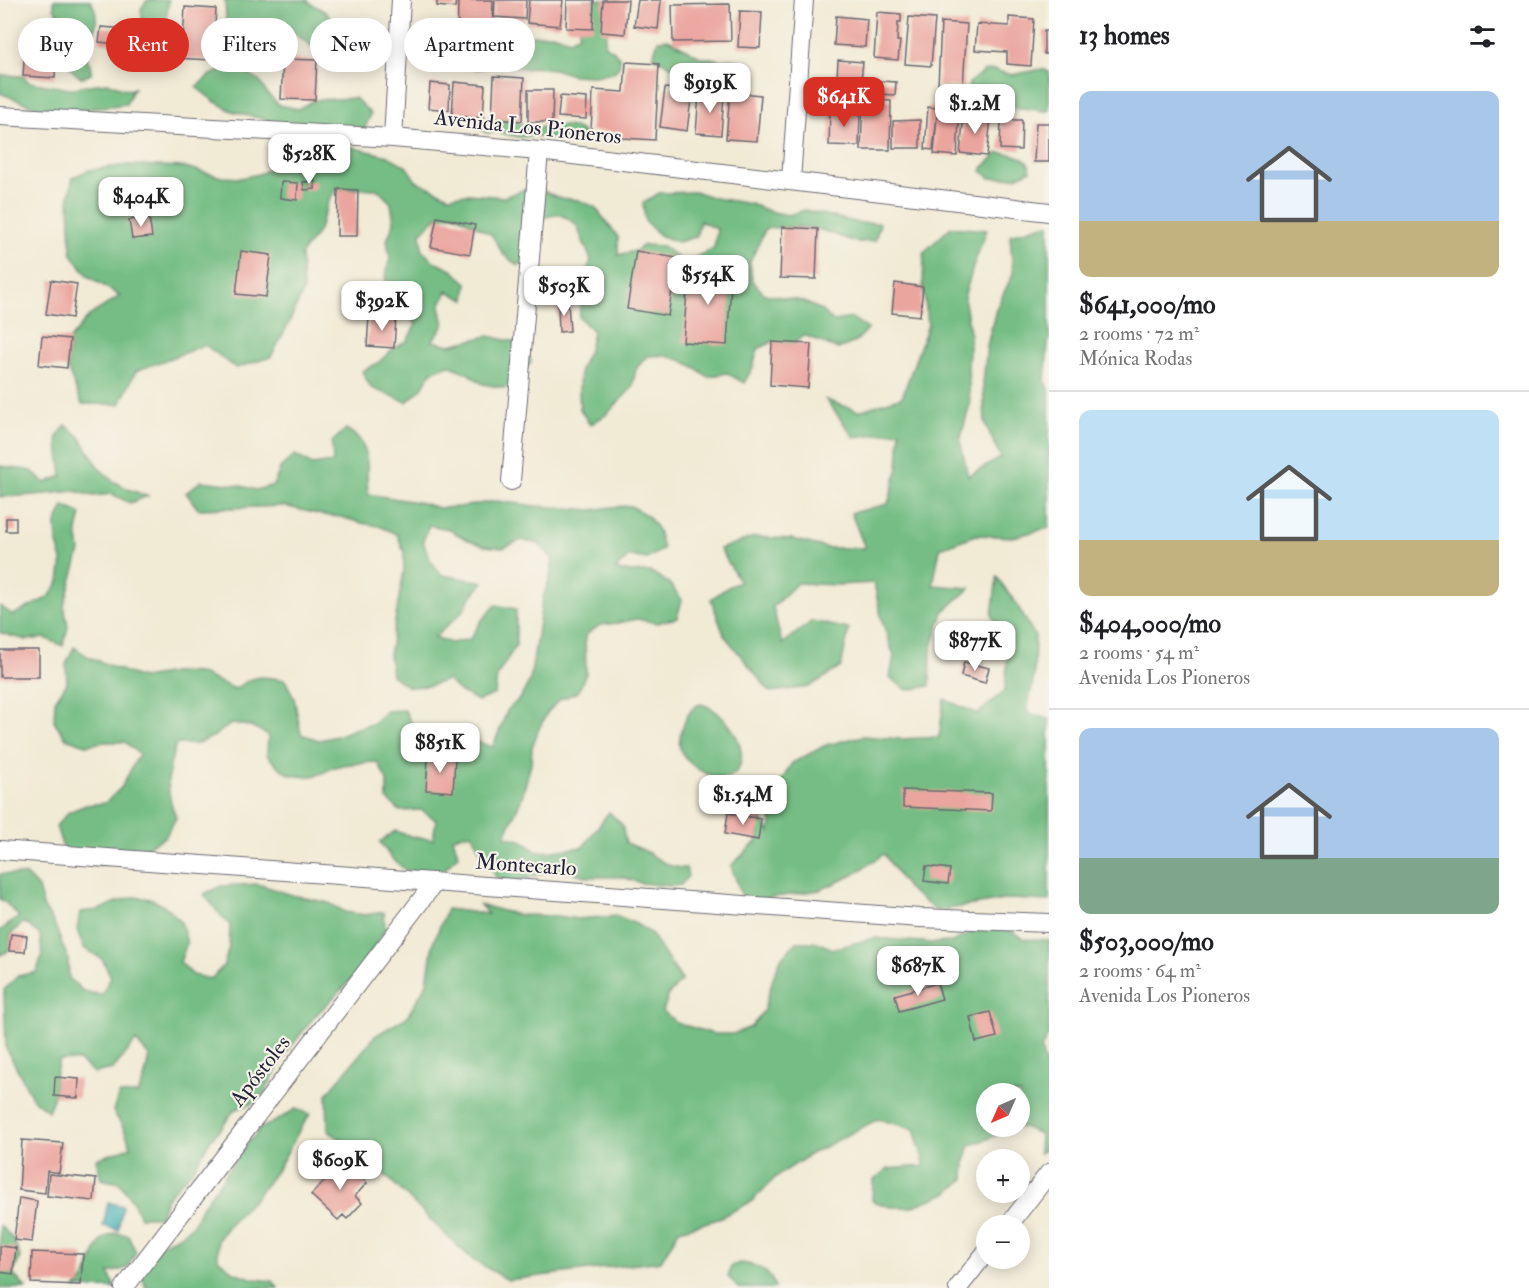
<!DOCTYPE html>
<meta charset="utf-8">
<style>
body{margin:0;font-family:"IM FELL Double Pica",serif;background:#f6f6f6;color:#202124;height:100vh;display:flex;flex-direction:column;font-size:22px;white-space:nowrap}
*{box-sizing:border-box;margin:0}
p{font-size:20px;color:#757577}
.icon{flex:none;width:33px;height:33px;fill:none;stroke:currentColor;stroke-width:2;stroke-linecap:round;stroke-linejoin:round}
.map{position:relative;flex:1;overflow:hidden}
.drawer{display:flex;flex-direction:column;background:#fff;width:480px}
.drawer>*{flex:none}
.guide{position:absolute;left:18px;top:18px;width:570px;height:54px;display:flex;gap:12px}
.needle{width:39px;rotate:225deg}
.tools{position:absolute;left:976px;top:1083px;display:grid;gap:12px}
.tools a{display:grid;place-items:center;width:54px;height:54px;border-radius:50%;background:#fff;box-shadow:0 3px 15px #0003;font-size:30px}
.price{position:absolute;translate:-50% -51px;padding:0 14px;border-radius:12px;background:#fff;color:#222;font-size:20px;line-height:39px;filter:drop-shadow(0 2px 3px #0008)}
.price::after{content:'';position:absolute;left:50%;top:36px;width:18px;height:14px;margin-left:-9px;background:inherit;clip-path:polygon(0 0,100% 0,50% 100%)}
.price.selected{background:#d93025;color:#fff}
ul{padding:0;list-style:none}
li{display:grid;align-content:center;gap:12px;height:318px;padding:0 30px}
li+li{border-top:2px solid #e0e0e0}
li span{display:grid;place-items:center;height:186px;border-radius:12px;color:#555}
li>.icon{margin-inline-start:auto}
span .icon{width:108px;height:108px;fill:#fffc;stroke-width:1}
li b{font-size:26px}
h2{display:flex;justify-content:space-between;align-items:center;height:72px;padding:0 30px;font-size:26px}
.chip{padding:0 21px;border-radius:27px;background:#fff;box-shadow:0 3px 15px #0003;font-size:21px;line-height:54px}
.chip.selected{background:#d93025;color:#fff}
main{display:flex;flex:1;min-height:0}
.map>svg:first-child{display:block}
</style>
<main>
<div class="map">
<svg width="1049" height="1288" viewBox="0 0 1049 1288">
<rect width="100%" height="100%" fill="#f7f3e8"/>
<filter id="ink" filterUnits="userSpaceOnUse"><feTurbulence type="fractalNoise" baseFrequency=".0167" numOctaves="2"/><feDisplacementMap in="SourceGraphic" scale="12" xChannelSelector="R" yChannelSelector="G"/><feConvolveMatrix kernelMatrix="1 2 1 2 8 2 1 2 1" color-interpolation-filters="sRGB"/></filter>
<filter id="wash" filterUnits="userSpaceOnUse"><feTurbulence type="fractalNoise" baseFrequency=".008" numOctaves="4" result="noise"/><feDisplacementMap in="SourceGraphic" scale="24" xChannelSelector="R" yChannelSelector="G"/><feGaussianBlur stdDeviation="1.35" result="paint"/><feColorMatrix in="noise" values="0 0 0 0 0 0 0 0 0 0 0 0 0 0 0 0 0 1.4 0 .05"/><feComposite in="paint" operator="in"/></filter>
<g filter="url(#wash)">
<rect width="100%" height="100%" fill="#f1ead5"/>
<!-- forest -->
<path fill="#74bd84" stroke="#4b7060" stroke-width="1.5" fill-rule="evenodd" d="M 54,0 L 90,0 C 101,16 97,38 81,49 L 74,43 L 65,24 L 54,8 Z
M 147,0 L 169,0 L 164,31 L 158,39 L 147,41 L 137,36 L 144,30 L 141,9 Z
M 225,0 L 307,0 C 311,5 314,5 319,8 C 330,14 337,24 341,36 C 329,57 318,53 302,39 C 297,35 291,32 286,28 L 276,28 L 259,23 L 248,24 L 243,32 L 245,41 L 243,50 L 234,52 L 227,46 L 222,37 L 221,27 L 226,18 Z
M 584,0 L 619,0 C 612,15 605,30 605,46 L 613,50 L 620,58 L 619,67 L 613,73 L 593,76 L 573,75 L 554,69 L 535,67 L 526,69 L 507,63 L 478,69 L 467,68 L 447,63 L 428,61 L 420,54 C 416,35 424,21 445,32 L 443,35 L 457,47 L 471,49 L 489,55 L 499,53 L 515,40 L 524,36 L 552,34 L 570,40 L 579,35 L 579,25 Z
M 668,39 L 702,58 L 711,58 L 721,61 L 730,59 L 741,62 L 748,68 L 744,77 L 737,83 L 699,83 L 689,79 L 664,62 L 653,57 L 658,40 Z
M 74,48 C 84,51 92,63 91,74 L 82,78 C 70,71 62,59 74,48 Z
M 228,68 L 246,72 L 260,82 L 266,92 L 279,105 L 298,109 L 315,100 L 355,98 L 371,114 L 363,132 L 288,129 L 270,121 L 232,111 L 214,101 L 196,87 L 210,75 Z
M 1042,69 L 1049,72 L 1049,111 C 1039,112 1030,108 1021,108 C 998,107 965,122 969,83 L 984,71 L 994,70 L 1012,75 Z
M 0,75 L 23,76 L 29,82 L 70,89 L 89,85 L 108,83 L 129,90 L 134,88 L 126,104 L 87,109 L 69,114 L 48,112 L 0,93 Z
M 497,116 L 536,129 L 546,126 L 566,126 L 576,128 L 584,133 L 580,142 L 566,142 L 537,136 L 518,137 L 497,132 L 486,133 L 477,127 L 474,117 L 488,118 Z
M 351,147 L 388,156 L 406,166 L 416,181 L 449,196 L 467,194 L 504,197 L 523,190 L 543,191 L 560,198 L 578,200 L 595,207 L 618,237 L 618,255 L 635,251 L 644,245 L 663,246 L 688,266 L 698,256 L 714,248 L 717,229 L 700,221 L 696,237 L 678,242 L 659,235 L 645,221 L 643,203 L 659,193 L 697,192 L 715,198 L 751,204 L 769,211 L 788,215 L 805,210 L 859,223 L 880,223 L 875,241 L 856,242 L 818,229 L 801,227 L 766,228 L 750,262 L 752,280 L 764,294 L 802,301 L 819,309 L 834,321 L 852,318 L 868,329 L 855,342 L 838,349 L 804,335 L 790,347 L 772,342 L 758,349 L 753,367 L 744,383 L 727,373 L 708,377 C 690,362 671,353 647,356 L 636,369 L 632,388 L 607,414 L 590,425 L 580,409 L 579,390 L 580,369 L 589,350 L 593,331 L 579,317 L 585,277 L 591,260 L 576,224 L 560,214 L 540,218 L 531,253 L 518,266 L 503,254 L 492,235 L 455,214 L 437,217 L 421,233 L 422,251 L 435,262 L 452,270 L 467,283 L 465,300 L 447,291 L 440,306 L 444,325 L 432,341 L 450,345 L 488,336 L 524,344 L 531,362 L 520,377 L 504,388 L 483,384 L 467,373 L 449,365 L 431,372 L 422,388 L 407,402 L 371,388 L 362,371 L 378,363 L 394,348 L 407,341 L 416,324 L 403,308 L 389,295 L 385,276 L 390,258 L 387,240 L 394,223 L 391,203 L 377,189 L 338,189 L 330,198 L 318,232 L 301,254 L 303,291 L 289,323 L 271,357 L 236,368 L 205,345 L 136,371 L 120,404 L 82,404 L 67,368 L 70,339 L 89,316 L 120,296 L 88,276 L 71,253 L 69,196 L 73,177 L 89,170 L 129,165 L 185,167 L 222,177 L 241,178 L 259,174 L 294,158 L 312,153 Z
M 998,153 C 1010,153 1029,156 1031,170 L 1017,177 L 990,178 L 982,171 C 984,163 993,159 998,153 Z
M 1047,224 L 1049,224 L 1049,340 L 1048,342 L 1045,381 L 1049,390 L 1049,528 L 1013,537 L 976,535 L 940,548 L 933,585 L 970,588 L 943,612 L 931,650 L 930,686 L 907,690 L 890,678 L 894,656 L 882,621 L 874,583 L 836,585 L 797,583 L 773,607 L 782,644 L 812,621 L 849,629 L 841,667 L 809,687 L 770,692 L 724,635 L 711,599 L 728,587 L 740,582 L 720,549 L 754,537 L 792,539 L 827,548 L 865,548 L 851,513 L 888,504 L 898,468 L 900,431 L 854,437 L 826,400 L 859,411 L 902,397 L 928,325 L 923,287 L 924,252 L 951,227 L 987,230 L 974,264 L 964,297 L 970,332 L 968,368 L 970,404 L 960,440 L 968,476 L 1001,458 L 985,423 L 983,383 L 987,346 L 996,309 L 1013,274 L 1010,235 Z
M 66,425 L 80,437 L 99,468 L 113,481 L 130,490 L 148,496 L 130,503 L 112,494 L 93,496 L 75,491 L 35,495 L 0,497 L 0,466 L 32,471 L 45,483 L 62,476 L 57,437 Z
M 346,429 C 351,432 358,436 361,442 C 370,457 366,477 368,494 L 422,503 L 439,508 L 459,507 L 497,501 L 535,506 L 593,510 L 612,507 L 631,506 L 648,516 L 658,530 L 663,549 L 647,559 L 629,556 L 615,570 L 633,572 L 651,572 L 669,583 L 682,600 L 677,618 L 657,623 L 637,619 L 618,623 L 600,625 L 585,636 L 586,673 L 578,692 L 559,700 L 547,713 L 538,731 L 532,747 L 531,764 L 521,800 L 505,836 L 523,841 L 537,852 L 554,851 L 583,847 L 609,812 L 622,825 L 626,843 C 633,846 639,848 645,851 C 660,860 668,868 686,868 L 688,876 L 681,885 L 672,886 L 641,883 L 622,877 L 589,877 L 560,869 L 550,870 L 516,882 L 497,879 L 488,860 L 481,852 L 471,833 L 453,837 L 458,855 L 445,869 L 426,872 L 407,871 L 391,858 L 380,842 L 395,831 L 413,837 L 433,839 L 436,820 L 421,810 L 400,811 L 387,799 L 387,780 L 377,762 C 364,763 352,763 339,766 C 331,768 324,773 317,775 C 292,780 282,772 267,755 L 268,735 L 251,726 L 231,724 L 214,736 L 197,744 L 176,744 C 166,774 165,788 176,818 L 165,837 L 132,855 L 115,862 L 95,866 L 74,861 L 62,845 L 56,826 L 69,812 L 86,805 L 105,803 L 121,788 L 139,754 L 125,742 L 105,742 L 86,745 L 66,738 L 54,721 L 55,701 L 67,683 L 66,664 L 74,647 L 89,657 L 125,672 L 142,678 L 180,672 L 199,673 L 235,689 C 256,674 261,676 285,680 L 294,698 L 301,734 L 319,740 L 337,736 L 354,729 L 372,724 L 386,711 L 405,710 C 414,733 421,736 443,745 L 458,733 L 475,741 L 493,747 L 507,711 L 521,697 L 530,680 L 543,597 L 550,578 L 553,559 L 539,544 L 521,540 L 503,548 L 484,546 L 466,539 L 448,529 L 429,525 L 423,541 L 430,560 L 442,575 L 484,582 L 472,595 L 463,611 L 435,637 L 451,643 L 470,639 L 482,620 L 496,605 L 516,609 L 516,645 L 497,676 L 495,694 L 478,701 L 460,692 L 447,680 L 429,686 L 408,687 L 392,675 L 389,655 L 404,571 L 404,552 L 397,534 L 379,526 L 361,523 L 341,517 L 322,515 L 284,506 L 198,509 L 186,493 L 201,481 L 238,485 L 256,490 L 274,485 L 280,468 L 295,455 L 312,465 L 333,462 L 332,442 Z
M 64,506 L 81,514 L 77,531 L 80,551 L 64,606 L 68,627 L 63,646 L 45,638 L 26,640 L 0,633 L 0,606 L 13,615 L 49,597 L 59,582 L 62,560 L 57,543 L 56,523 Z
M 997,577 L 1017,605 L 1035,636 L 1034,676 L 1027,712 L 1049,719 L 1049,901 L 1010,899 L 936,911 L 907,888 L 884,854 L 853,875 L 820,890 L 744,902 L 731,866 L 758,840 L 761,819 L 770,832 L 773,795 L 792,763 L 826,745 L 863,736 L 902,739 L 939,737 L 944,699 L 978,714 L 1005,690 L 1008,650 L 992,615 Z
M 700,704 C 723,708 751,747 738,769 C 726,791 684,766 680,748 C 678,739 682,728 685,721 C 689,713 691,708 700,704 Z
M 0,874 L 26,875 L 38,888 L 43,906 L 54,923 L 68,959 L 69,978 L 83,991 L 101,995 L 111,977 L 102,959 L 84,948 L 77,930 L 80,912 L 99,910 L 116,902 L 134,897 L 152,899 L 169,909 L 181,922 L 187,943 L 180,962 L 193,975 L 211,979 L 224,965 L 229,947 L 230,925 L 217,911 L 204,894 L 221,886 L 258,884 L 292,895 L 329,903 L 345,912 L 365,915 L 384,912 L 385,930 L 354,977 L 315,1016 L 293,1044 L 282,1059 L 265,1092 L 251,1104 L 234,1110 L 223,1126 L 211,1139 L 192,1171 L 178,1185 L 166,1199 L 160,1217 L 140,1217 L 132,1200 L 120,1183 L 101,1179 L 96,1159 L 131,1147 L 124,1129 L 113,1111 L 119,1094 L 138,1094 L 145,1076 L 149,1056 L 136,1041 L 113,1069 L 94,1073 L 79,1061 L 59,1060 L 55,1077 L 54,1096 L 48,1111 L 33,1099 L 6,1048 L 4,990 L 18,976 L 37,972 L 42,954 L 40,935 L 24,922 L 11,934 L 9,951 L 0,955 L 0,931 L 19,917 L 6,903 L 0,899 Z
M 480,905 L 518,915 L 557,916 L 577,919 L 618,916 L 636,924 L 652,934 L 662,951 L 682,980 L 669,994 L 663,1011 L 677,1023 L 714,1034 L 733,1034 L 751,1027 L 764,1010 L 774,975 L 782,957 L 797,942 L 817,942 L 833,949 L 874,938 L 933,943 L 952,942 L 970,933 L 987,927 L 1007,929 L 1025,939 L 1049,940 L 1049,1033 L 1041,1050 L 1049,1075 L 1049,1148 L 1039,1153 L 1040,1134 L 1023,1127 L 1005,1131 L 988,1139 L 970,1145 L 965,1161 L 964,1179 L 949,1192 L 911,1207 L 891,1207 L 872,1201 L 873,1181 L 887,1169 L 925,1166 L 914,1129 L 878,1119 L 811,1154 L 777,1176 L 751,1202 L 715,1220 L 679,1230 L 661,1261 L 508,1280 L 473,1260 L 445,1234 L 362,1152 L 328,1131 L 327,1094 L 375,1036 L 407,1017 L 427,983 L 433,943 L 447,909 L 488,914 ZM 987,1094 L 1020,1094 L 1020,1126 L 987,1126 Z
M 295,1109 L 310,1114 L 299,1131 L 279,1167 L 267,1183 L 255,1198 L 229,1224 L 218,1240 L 218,1259 L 234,1272 L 254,1279 L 273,1281 L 278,1288 L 146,1288 L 141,1273 L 161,1244 L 179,1236 L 193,1225 L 201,1208 L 223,1178 L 237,1156 L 261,1128 L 278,1120 Z
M 0,1225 L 14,1240 L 20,1257 L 13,1274 L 26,1288 L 0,1288 Z
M 116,1233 L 128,1235 L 136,1252 L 127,1268 L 109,1273 L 115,1288 L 75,1288 C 90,1282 90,1253 103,1239 C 106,1236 112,1235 116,1233 Z
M 740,1263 C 756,1264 771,1271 775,1288 L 738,1288 L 728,1276 L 731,1266 Z"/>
<!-- water -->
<path fill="#3aacb2" stroke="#2e6776" stroke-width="1.5" d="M 108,1202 L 123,1206 L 118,1230 L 103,1226 Z"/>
<g id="blocks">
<!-- building -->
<path fill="#eba59f" d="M 437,0 L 456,0 L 455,8 L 437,6 Z
M 458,0 L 493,0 L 492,47 L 457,47 Z
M 495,0 L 526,0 L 525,19 L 494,17 Z
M 529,0 L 563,0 L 560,26 L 527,23 Z
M 567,0 L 594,0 L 593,29 L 566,28 Z
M 603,0 L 628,0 L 625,34 L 601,32 Z
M 638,0 L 661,0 L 658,29 L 634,26 Z
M 730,4 L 731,41 L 673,42 L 672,5 Z
M 185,7 L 216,9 L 213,60 L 172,58 L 173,40 L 183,41 Z
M 740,11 L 762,12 L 760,48 L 738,47 Z
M 877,12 L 901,14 L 901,22 L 898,22 L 897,41 L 900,41 L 898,60 L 874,58 Z
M 836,16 L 867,19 L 865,47 L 834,45 Z
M 909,17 L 935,19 L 931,66 L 905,64 Z
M 1009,17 L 1034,19 L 1031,66 L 1007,64 L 1007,52 L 975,50 L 977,24 L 1009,26 Z
M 941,22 L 967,24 L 963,87 L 938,86 Z
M 101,27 L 127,29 L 126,45 L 99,42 Z
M 286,28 L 288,55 L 255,56 L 254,29 Z
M 1044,31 L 1049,31 L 1049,54 L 1044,54 Z
M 26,32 L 57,34 L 55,78 L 23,76 Z
M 283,59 L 317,60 L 315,100 L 281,99 Z
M 838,60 L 863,62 L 861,81 L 837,78 Z
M 626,62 L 659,64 L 655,140 L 622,138 L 622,133 L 591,131 L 593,90 L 624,92 Z
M 494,76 L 524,78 L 522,121 L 492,119 Z
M 864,80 L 896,82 L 895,95 L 863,93 Z
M 454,82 L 485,85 L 483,118 L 452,116 Z
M 430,83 L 450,85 L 449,110 L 428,108 Z
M 665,88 L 692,91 L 687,131 L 660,127 Z
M 528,90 L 553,90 L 552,122 L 528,122 Z
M 730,92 L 761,95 L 757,141 L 726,139 Z
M 699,94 L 724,96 L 721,135 L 696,133 Z
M 560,96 L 587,98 L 586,119 L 558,117 Z
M 863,100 L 891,101 L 890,150 L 861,150 Z
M 938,102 L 960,104 L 957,156 L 934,154 L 937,116 L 933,150 L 925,149 L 928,107 L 937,108 Z
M 830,111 L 860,112 L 859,146 L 829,145 Z
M 964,114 L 991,117 L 987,156 L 960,153 Z
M 920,120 L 920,148 L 893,148 L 893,121 Z
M 1001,120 L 1022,120 L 1021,150 L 1000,149 Z
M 1036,123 L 1049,123 L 1049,162 L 1034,162 Z
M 315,181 L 315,189 L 304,190 L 303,182 Z
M 281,182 L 298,183 L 297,200 L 280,198 Z
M 338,189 L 358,190 L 357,236 L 337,236 Z
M 149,217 L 152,237 L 132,239 L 129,220 Z
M 437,217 L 475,225 L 470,254 L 431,247 Z
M 782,227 L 818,229 L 816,279 L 780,278 Z
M 241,251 L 271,255 L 266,297 L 236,294 Z
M 636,251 L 677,258 L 668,316 L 627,309 Z
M 689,266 L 732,270 L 727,345 L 683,342 Z
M 51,280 L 77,284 L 72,318 L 46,314 Z
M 895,283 L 923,287 L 920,316 L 892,313 Z
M 568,302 L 570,331 L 559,332 L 558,303 Z
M 369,316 L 396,318 L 394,348 L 367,346 Z
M 42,336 L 70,339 L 67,368 L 39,365 Z
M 772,342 L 811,344 L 808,388 L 770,385 Z
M 6,518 L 16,518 L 16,531 L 6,531 Z
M 0,650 L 39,650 L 39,677 L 0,677 Z
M 964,662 L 989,668 L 985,683 L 961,676 Z
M 428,757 L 455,759 L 453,792 L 426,790 Z
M 903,790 L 992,793 L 991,811 L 903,807 Z
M 728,813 L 761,819 L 758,840 L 725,834 Z
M 926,866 L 950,869 L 948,884 L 924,881 Z
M 11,934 L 27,936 L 25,952 L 9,951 Z
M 937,983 L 942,999 L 899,1011 L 895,995 Z
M 990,1012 L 997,1037 L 976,1042 L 970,1017 Z
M 55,1077 L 79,1079 L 78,1098 L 54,1096 Z
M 22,1140 L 63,1143 L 59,1173 L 47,1171 L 45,1193 L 19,1190 Z
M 343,1160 L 367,1183 L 355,1196 L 362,1203 L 347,1219 L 343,1215 L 338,1220 L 311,1195 Z
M 49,1174 L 96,1179 L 94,1201 L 47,1196 Z
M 19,1198 L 37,1201 L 32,1242 L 14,1240 Z
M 0,1246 L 16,1248 L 13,1274 L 0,1272 Z
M 32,1252 L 83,1254 L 81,1285 L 31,1283 Z"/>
</g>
</g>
<g filter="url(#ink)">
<use href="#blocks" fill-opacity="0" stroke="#6a6871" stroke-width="1.5"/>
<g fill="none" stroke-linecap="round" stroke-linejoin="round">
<!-- minor casing -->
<g stroke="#6a6871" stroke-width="20">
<path id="minor" d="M 0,116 L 393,138 L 539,151 L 1049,212
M 393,138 L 401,0
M 791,180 L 804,0
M 511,481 L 539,151
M 0,850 L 920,918 L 1049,923
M 1008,1226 L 1049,1173
M 124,1288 L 435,882
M 958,1288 L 987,1251"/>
</g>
<!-- minor -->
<use href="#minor" stroke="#fff" stroke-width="18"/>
</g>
</g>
<g text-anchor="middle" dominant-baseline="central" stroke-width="4.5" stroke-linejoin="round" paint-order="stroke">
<!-- street labels -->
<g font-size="22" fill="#22223b" stroke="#f7f3e8">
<text transform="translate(528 127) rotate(6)">Avenida Los Pioneros</text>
<text transform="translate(526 865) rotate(4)">Montecarlo</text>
<text transform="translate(260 1071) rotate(-52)">Apóstoles</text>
</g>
</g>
</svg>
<div class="tools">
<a><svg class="needle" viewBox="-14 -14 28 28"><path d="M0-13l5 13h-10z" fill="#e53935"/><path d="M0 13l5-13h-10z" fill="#757577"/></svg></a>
<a>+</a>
<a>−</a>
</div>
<b class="price" style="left:710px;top:114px">$919K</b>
<b class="price selected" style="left:844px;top:128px">$641K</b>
<b class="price" style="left:975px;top:135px">$1.2M</b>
<b class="price" style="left:309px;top:185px">$528K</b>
<b class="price" style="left:141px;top:228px">$404K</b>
<b class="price" style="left:708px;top:306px">$554K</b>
<b class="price" style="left:564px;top:317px">$503K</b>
<b class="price" style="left:382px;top:332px">$392K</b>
<b class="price" style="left:975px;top:672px">$877K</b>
<b class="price" style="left:440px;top:774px">$851K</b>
<b class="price" style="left:743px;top:826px">$1.54M</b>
<b class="price" style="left:918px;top:997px">$687K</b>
<b class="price" style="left:340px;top:1191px">$609K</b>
<div class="guide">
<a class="chip">Buy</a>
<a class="chip selected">Rent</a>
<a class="chip">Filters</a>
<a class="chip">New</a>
<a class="chip">Apartment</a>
</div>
</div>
<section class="drawer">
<h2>13 homes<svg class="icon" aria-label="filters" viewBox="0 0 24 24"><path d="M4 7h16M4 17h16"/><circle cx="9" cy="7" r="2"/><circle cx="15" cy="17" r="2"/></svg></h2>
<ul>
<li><span style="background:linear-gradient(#a9c7e8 70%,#c2b280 0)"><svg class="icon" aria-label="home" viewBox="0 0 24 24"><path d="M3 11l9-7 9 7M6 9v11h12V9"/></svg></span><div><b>$641,000/mo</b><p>2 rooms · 72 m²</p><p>Mónica Rodas</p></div></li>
<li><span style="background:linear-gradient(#bfe0f5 70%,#c2b280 0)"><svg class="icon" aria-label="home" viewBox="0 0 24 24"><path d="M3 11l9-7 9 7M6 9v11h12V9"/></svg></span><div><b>$404,000/mo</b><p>2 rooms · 54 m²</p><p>Avenida Los Pioneros</p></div></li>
<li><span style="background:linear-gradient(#a9c7e8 70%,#7fa58c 0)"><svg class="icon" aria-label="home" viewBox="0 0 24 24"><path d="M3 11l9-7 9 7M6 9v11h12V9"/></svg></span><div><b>$503,000/mo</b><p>2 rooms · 64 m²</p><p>Avenida Los Pioneros</p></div></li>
</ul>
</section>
</main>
